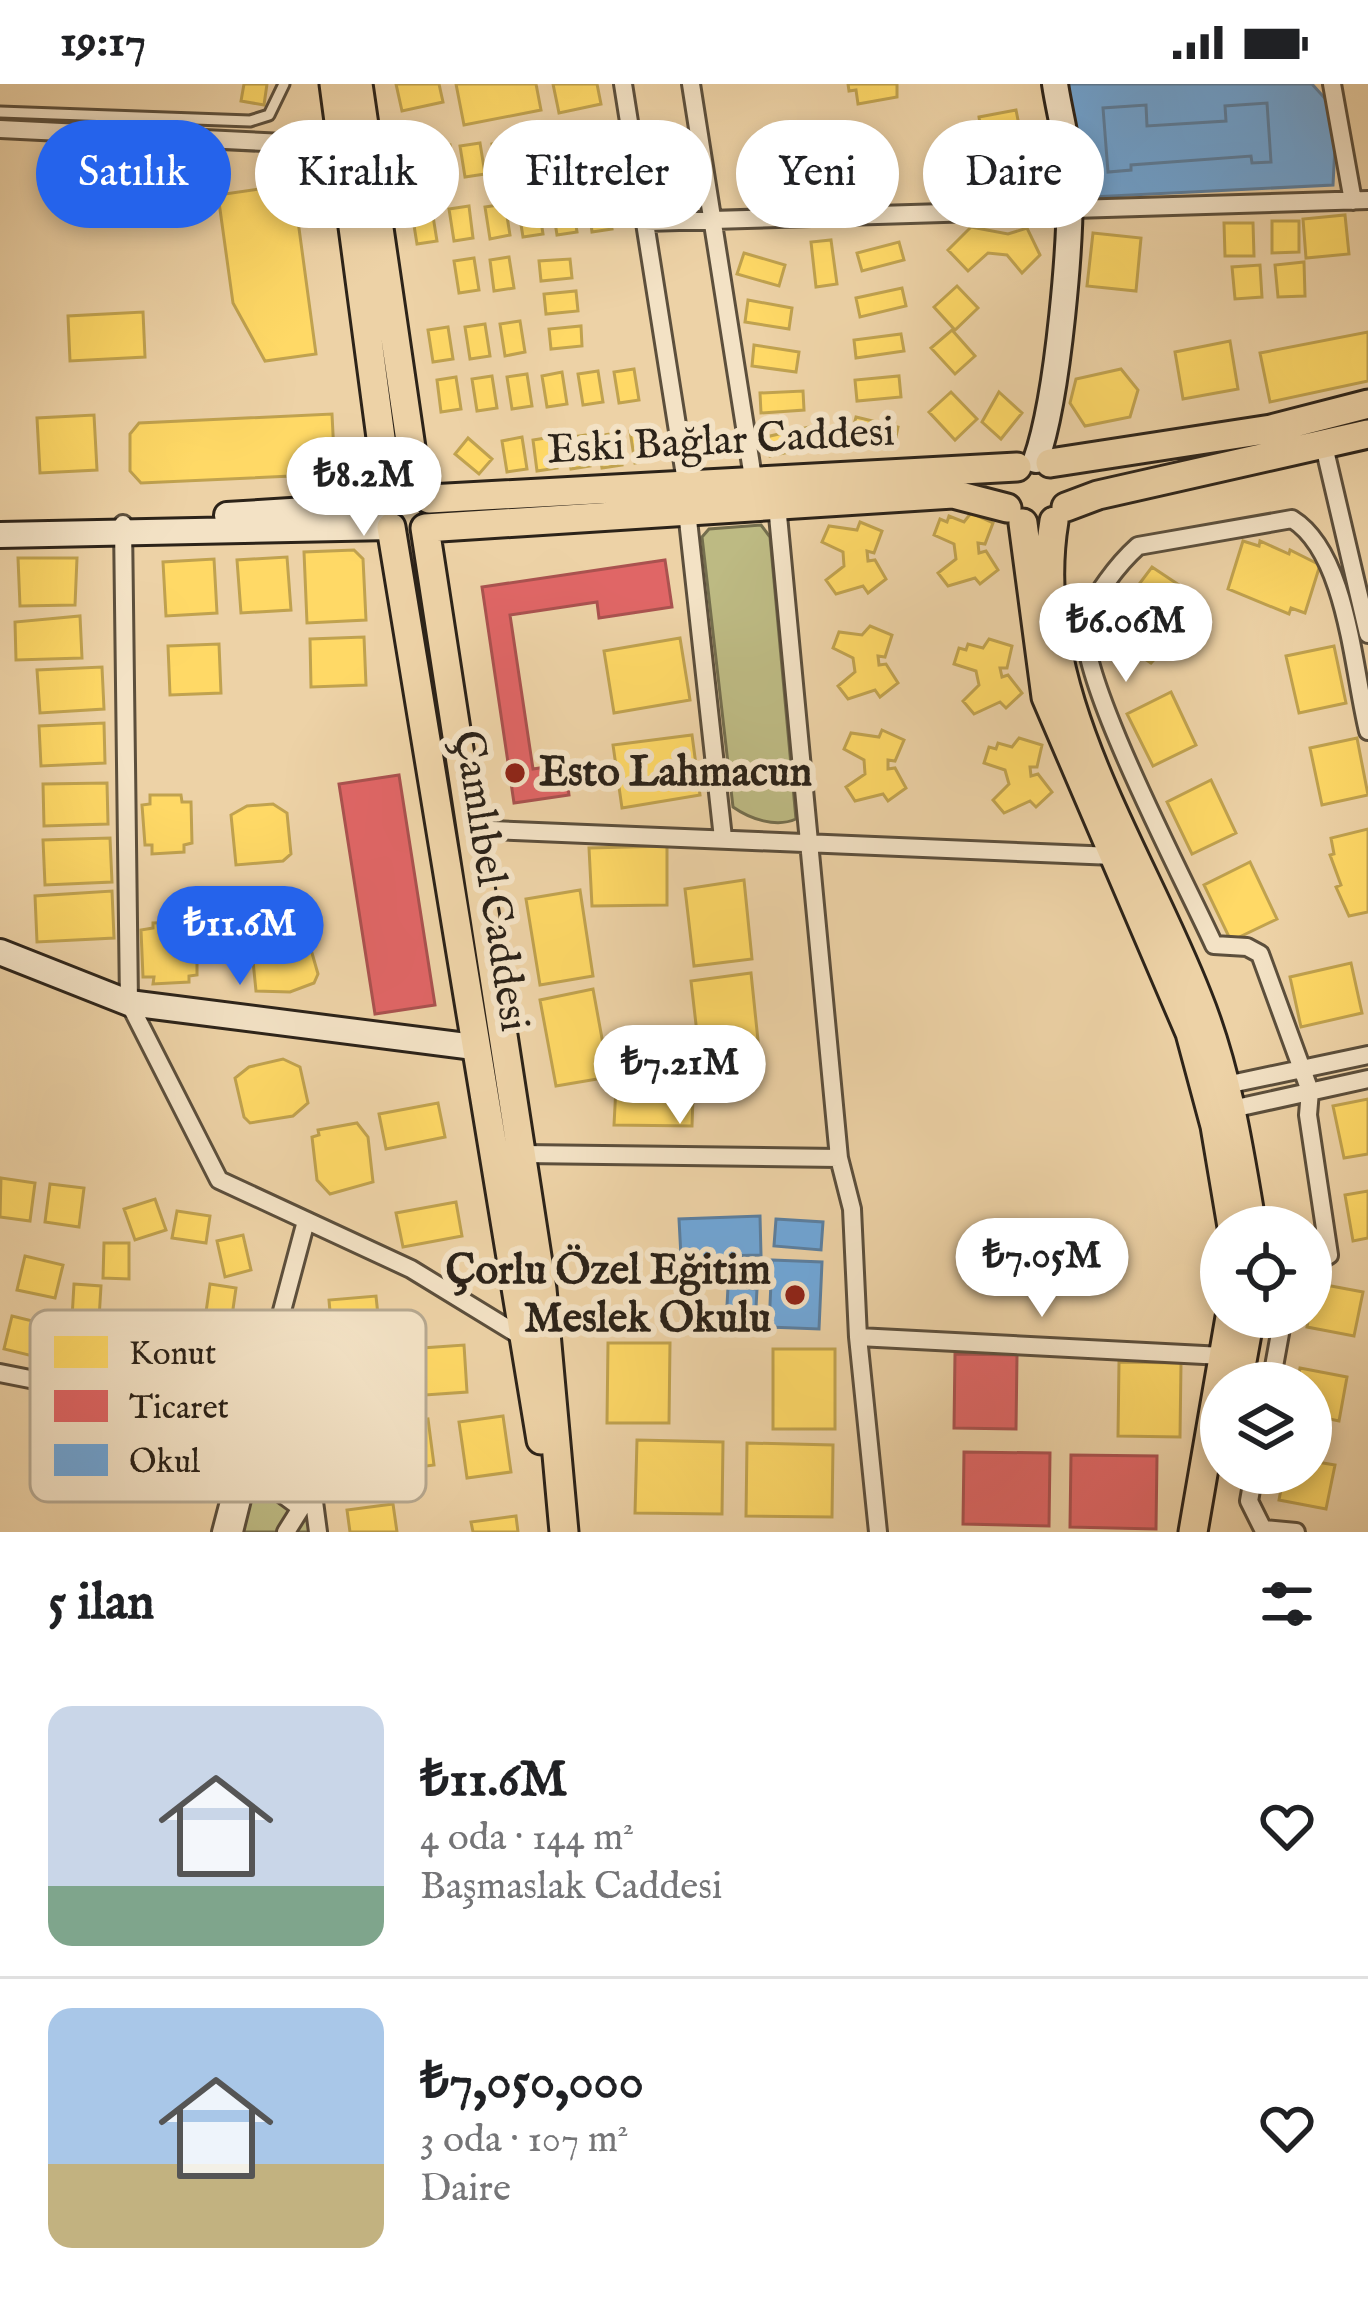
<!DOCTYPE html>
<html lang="tr">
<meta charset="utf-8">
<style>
body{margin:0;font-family:"IM FELL English",serif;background:#f2f2f2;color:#202124;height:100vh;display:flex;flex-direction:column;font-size:45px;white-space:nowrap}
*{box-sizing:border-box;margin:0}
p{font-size:39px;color:#757577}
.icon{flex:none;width:66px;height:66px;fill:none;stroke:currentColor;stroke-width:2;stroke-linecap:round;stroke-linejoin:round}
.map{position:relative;height:1448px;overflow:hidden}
.side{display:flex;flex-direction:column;background:#fff;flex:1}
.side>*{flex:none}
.top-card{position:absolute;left:36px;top:36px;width:1296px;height:108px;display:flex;gap:24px}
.fabs{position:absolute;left:1200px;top:1122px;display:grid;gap:24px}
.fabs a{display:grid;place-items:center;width:132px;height:132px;border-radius:50%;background:#fff;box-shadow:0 6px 18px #0003;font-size:60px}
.price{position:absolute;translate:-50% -102px;padding:0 27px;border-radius:42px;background:#fff;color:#222;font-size:39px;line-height:78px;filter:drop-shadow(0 3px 6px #0008)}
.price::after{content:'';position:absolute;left:50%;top:72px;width:36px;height:27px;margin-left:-18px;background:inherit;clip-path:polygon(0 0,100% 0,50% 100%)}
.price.active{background:#2563eb;color:#fff}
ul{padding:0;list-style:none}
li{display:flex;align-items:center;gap:36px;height:300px;padding:0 48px}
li+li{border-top:3px solid #e0e0e0}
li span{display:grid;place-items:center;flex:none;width:336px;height:240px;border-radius:24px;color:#555}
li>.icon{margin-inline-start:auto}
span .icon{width:144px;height:144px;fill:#fffc;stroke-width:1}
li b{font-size:51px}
h2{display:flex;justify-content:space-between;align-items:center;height:144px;padding:0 48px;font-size:51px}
.tag{padding:0 42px;border-radius:54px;background:#fff;box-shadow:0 6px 18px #0003;font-size:42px;line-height:108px}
.tag.active{background:#2563eb;color:#fff}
.status{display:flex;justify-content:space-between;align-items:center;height:84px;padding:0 60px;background:#fff;direction:ltr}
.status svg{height:33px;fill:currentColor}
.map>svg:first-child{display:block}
</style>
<div class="status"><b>19:17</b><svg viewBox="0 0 49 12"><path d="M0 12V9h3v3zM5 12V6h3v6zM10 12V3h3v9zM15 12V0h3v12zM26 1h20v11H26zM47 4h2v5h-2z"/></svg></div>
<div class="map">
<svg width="1368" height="1448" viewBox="0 0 1368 1448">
<rect width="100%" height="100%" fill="#edd2a6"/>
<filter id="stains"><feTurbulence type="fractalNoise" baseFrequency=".00167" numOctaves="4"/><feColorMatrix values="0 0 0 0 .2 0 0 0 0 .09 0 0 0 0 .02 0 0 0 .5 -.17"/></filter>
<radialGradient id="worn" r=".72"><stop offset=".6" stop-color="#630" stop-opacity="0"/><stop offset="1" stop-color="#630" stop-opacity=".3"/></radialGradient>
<!-- green -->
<path fill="#bdba83" stroke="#746e4e" stroke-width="3" d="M 761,441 L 770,453 L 796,735 C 776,744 750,735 733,723 L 702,453 L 709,445 Z
M 289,1251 L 301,1251 L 321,1448 L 235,1448 Z"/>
<!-- homes -->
<path fill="#ffd966" stroke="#c0a24f" stroke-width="3" d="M 244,0 L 267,0 L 264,21 L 241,17 Z
M 396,0 L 439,0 L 443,18 L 402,27 Z
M 456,0 L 536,0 L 541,26 L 464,41 Z
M 553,0 L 597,0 L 601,20 L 559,29 Z
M 848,0 L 897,0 L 897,13 L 858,20 L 856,6 L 849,7 Z
M 1016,26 L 1019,41 L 1027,40 L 1033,71 L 1025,72 L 1028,85 L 989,92 L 986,78 L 980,79 L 974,47 L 981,46 L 979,33 Z
M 606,53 L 611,84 L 591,87 L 586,56 Z
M 544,55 L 549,87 L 529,90 L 524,58 Z
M 574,55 L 579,86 L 559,90 L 554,58 Z
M 512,57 L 517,88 L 497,91 L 492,60 Z
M 480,59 L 485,90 L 465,93 L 460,62 Z
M 450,61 L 455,92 L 435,95 L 430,64 Z
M 418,62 L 423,94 L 403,97 L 398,65 Z
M 293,100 L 316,270 L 265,277 L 233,219 L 218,111 Z
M 607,114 L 612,145 L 592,148 L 588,117 Z
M 572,116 L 577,148 L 557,151 L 552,119 Z
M 538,118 L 543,150 L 523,153 L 518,122 Z
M 505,120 L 510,151 L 490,155 L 485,123 Z
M 469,122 L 473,154 L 454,157 L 449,125 Z
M 432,126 L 437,157 L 417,160 L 412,129 Z
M 1345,131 L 1349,170 L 1306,174 L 1303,135 Z
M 1272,137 L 1299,137 L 1299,168 L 1272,169 Z
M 1224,139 L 1253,139 L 1254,172 L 1225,172 Z
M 971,143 L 1008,150 L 1027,144 L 1040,171 L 1022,189 L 1007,171 L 988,169 L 968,187 L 948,166 Z
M 1093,149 L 1141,154 L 1136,207 L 1087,202 Z
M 831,156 L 837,200 L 816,203 L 811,158 Z
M 899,158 L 904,176 L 862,187 L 857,169 Z
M 744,169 L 785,181 L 779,202 L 737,190 Z
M 509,173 L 514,204 L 494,207 L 490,176 Z
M 474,174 L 479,206 L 459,209 L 454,177 Z
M 570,175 L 572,194 L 541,197 L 539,177 Z
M 1304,178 L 1305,212 L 1278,213 L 1275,181 Z
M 1260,181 L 1262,213 L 1235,215 L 1232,183 Z
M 957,202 L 978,224 L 955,246 L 934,223 Z
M 902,204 L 906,222 L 860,233 L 856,214 Z
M 576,207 L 578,227 L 546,230 L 544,210 Z
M 748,216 L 792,224 L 789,245 L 745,238 Z
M 143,228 L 145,273 L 70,277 L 68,232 Z
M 520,237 L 525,268 L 505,272 L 500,240 Z
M 485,240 L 490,272 L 470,275 L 465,243 Z
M 581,242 L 582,262 L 551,265 L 549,245 Z
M 448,243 L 453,275 L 433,278 L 428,246 Z
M 952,246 L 975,272 L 955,290 L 931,264 Z
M 1368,248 L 1368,297 L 1270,318 L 1260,269 Z
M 901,250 L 904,267 L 856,274 L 854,256 Z
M 1230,257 L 1238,305 L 1183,315 L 1175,268 Z
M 754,261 L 799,268 L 796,288 L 752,282 Z
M 634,285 L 639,316 L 619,319 L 614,288 Z
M 1121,285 L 1138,306 L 1130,333 L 1085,342 L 1070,319 L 1076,295 Z
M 598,287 L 603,318 L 583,321 L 578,290 Z
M 562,288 L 567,320 L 547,323 L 542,292 Z
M 527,290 L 532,322 L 512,325 L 507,293 Z
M 492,292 L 497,324 L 477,327 L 472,295 Z
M 899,292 L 901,313 L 857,317 L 855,296 Z
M 456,293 L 461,325 L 441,328 L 437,296 Z
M 803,307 L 804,326 L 761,329 L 760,309 Z
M 951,308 L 977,335 L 955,356 L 929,328 Z
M 999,308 L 1022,329 L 1001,355 L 982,338 Z
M 332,330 L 335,390 L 141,399 L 130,387 L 130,350 L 139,339 Z
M 94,331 L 97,386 L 40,389 L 37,334 Z
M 856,333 L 898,343 L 894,362 L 851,352 Z
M 809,343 L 813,363 L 770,372 L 766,353 Z
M 650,344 L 655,375 L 635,379 L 630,347 Z
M 617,349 L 622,381 L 602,384 L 597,352 Z
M 586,351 L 590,382 L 571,385 L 566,354 Z
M 522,353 L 527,385 L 507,388 L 502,357 Z
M 552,353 L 557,384 L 537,387 L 533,356 Z
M 468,354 L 492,375 L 479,390 L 455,370 Z
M 971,429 L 993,439 L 985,460 L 978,459 L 979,469 L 986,467 L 998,486 L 980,500 L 975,494 L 948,502 L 938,489 L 956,475 L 954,460 L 934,451 L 940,435 L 947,438 L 949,432 L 964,438 Z
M 860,438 L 882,447 L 874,469 L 867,467 L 868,477 L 875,476 L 886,495 L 868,509 L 863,502 L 836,510 L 826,496 L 844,482 L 843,468 L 822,458 L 829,442 L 857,446 Z
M 1243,457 L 1259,462 L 1260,457 L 1289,470 L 1290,466 L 1320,481 L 1305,529 L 1291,524 L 1289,530 L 1228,505 Z
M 354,466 L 363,475 L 366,536 L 307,539 L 304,468 Z
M 287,473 L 291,526 L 241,529 L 237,476 Z
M 18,474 L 77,474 L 75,521 L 20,522 Z
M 214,475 L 217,529 L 166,532 L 163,478 Z
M 1152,483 L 1194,511 L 1185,525 L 1190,528 L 1170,551 L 1174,554 L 1151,579 L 1109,551 L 1117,539 L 1112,536 Z
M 80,532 L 82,574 L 16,576 L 15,538 Z
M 870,542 L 892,551 L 885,573 L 878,572 L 879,581 L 886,580 L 898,599 L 880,613 L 875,606 L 848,615 L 838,602 L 855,588 L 853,574 L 833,564 L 839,548 L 862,551 Z
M 364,553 L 366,601 L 311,603 L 310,555 Z
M 680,554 L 690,616 L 614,629 L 604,567 Z
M 989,555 L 1012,562 L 1007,584 L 1000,584 L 1002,593 L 1008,591 L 1022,609 L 1006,624 L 1000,618 L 974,630 L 963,617 L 979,601 L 976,587 L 954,580 L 959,564 L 966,566 L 968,560 L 983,564 Z
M 219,560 L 221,609 L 170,611 L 168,562 Z
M 1334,562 L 1346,619 L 1299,629 L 1286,572 Z
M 102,583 L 104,625 L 40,629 L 37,586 Z
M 1171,608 L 1196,661 L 1153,682 L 1127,630 Z
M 104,639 L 105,679 L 41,682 L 39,642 Z
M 882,646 L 904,656 L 895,677 L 888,676 L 888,685 L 895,684 L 906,704 L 888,717 L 883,710 L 855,717 L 846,703 L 865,690 L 864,676 L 844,665 L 851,649 L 879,653 Z
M 692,651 L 700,711 L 622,724 L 613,661 Z
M 1019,654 L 1042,661 L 1037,683 L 1030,683 L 1031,692 L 1038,690 L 1052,708 L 1036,723 L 1030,717 L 1004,729 L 993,716 L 1009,700 L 1005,686 L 984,679 L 989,663 L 996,665 L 998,659 L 1012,663 Z
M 1357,654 L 1368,711 L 1322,721 L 1310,664 Z
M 1211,696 L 1236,749 L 1192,770 L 1167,718 Z
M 107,699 L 108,740 L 44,742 L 43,700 Z
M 150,711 L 181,711 L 182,718 L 191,718 L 192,759 L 184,761 L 184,768 L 152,770 L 152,761 L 145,761 L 142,721 L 150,720 Z
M 273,720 L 287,729 L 291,770 L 283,777 L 236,781 L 231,731 L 247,722 Z
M 1368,745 L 1368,828 L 1349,832 L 1336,803 L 1341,801 L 1330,771 L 1334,770 L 1331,754 Z
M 110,754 L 112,798 L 45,801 L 43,756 Z
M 667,762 L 667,821 L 592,822 L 589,764 Z
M 1250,778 L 1277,835 L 1231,857 L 1204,801 Z
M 744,796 L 752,875 L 694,882 L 685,805 Z
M 580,806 L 593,892 L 540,901 L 526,815 Z
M 112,807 L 114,854 L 37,858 L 35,812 Z
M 186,838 L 186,844 L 197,844 L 197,891 L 189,892 L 189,898 L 153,900 L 154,893 L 143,893 L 141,846 L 153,844 L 153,839 Z
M 292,846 L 308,855 L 318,890 L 314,899 L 290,908 L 256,907 L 251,857 Z
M 1351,879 L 1362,929 L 1301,943 L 1290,893 Z
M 751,889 L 759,966 L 700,975 L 691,897 Z
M 593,905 L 609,993 L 556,1002 L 540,916 Z
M 283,975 L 300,983 L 308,1019 L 293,1032 L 250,1039 L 244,1033 L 235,994 L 249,983 Z
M 617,984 L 694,985 L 692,1042 L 614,1041 Z
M 1368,1015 L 1368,1070 L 1344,1074 L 1333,1022 Z
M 438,1019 L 445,1053 L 386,1065 L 379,1030 Z
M 357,1039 L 368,1053 L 373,1098 L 330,1110 L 317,1096 L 312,1053 L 319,1051 L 318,1046 Z
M 1,1094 L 35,1099 L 30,1137 L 0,1133 Z
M 50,1100 L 84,1104 L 79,1143 L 45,1138 Z
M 1368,1107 L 1368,1154 L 1353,1157 L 1345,1111 Z
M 155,1115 L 166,1146 L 135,1156 L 124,1125 Z
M 456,1118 L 462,1152 L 403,1163 L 396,1129 Z
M 177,1127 L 210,1132 L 206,1159 L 172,1154 Z
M 243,1151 L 251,1186 L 225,1193 L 217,1157 Z
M 104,1159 L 129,1159 L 129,1195 L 103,1194 Z
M 25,1172 L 63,1181 L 55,1214 L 17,1206 Z
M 1315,1199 L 1363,1208 L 1354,1252 L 1307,1243 Z
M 74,1200 L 101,1202 L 99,1235 L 72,1234 Z
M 210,1200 L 236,1204 L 231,1239 L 205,1235 Z
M 376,1212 L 382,1270 L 334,1275 L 329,1216 Z
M 12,1232 L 49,1241 L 41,1274 L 4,1265 Z
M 608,1259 L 670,1259 L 669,1339 L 607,1339 Z
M 464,1261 L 467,1308 L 411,1312 L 408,1265 Z
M 773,1265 L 835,1265 L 835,1345 L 773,1345 Z
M 1119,1278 L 1181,1279 L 1180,1353 L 1118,1352 Z
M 1300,1284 L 1347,1293 L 1339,1337 L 1311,1331 L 1311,1299 L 1297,1299 Z
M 503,1332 L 511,1388 L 467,1394 L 459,1338 Z
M 428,1335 L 434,1381 L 373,1389 L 367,1344 Z
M 637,1356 L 723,1358 L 722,1430 L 635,1429 Z
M 747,1359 L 833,1361 L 832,1433 L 746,1432 Z
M 1311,1377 L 1335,1381 L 1326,1425 L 1279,1416 L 1284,1389 L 1311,1389 Z
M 393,1420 L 397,1448 L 350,1448 L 347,1426 Z
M 516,1432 L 518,1448 L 473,1448 L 471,1438 Z"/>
<!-- shops -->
<path fill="#e06666" stroke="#aa524f" stroke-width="3" d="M 665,476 L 672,523 L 599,534 L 597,518 L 510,531 L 533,685 L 565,680 L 569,711 L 514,719 L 482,503 Z
M 399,691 L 435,921 L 375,930 L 339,700 Z
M 955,1270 L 1017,1271 L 1016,1345 L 954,1344 Z
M 964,1368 L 1050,1369 L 1049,1442 L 963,1440 Z
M 1071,1371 L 1157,1372 L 1156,1445 L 1070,1443 Z"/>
<!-- schools -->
<path fill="#6fa8dc" stroke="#5b80a2" stroke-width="3" d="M 1066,0 L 1312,0 L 1330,20 L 1336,43 L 1333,101 L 1091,113 L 1081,104 Z
M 1267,19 L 1271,78 L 1252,79 L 1251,72 L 1131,81 L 1131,86 L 1108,88 L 1103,24 L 1146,21 L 1147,42 L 1226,37 L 1225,22 Z
M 760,1132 L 761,1171 L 681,1173 L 679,1135 Z
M 776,1135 L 823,1138 L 821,1166 L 774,1162 Z
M 772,1176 L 822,1178 L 819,1245 L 769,1243 Z
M 728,1203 L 757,1205 L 755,1242 L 726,1240 Z"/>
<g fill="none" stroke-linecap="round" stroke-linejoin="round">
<!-- lane casing -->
<g stroke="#5c4f3c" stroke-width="15">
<path id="lane" d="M 0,28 L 250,37 L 269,31 L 284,0"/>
</g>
<!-- street casing -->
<g stroke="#5c4f3c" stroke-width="22">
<path id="street" d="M 623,0 L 687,404
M 691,0 L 754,400
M 1332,0 L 1353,117
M 0,45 L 345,62
M 645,138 L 1368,116
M 1324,362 L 1368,550
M 777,421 L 839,1074 L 852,1125 L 858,1253 L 878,1448
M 687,427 L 723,754
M 123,440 L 129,919 L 219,1096 L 411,1185 L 522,1253
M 468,745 L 1114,772
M 1226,1001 L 1368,971
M 1232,1025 L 1368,995
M 523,1070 L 839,1074
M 1311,1182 L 1329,1171 L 1308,1031 L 1310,1007 L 1260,870 L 1247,863 L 1214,861 C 1189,805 1073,586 1086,538 C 1092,513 1119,479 1138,462 L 1292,435 C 1347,469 1353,586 1368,647
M 858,1253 L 1223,1272
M 271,1268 L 306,1137
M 0,1289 L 247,1338
M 1271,1299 L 1283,1233
M 1254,1389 L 1249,1417 L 1263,1445 L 1296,1448
M 249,1390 L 267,1372 L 284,1381 L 277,1395 L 282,1410 L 301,1424 L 286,1448
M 221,1448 L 262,1292
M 234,1448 L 281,1258 L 293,1257 L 318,1448"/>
</g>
<!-- secondary casing -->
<g stroke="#2c2319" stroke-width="30">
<path id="secondary" d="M 1036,376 C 1058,314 1073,150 1069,82 C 1067,55 1059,27 1055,0
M 227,431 L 386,421
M 0,451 L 391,443
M 0,868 L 129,919 L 474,963"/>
</g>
<!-- primary casing -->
<g stroke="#2c2319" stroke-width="33">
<path id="primary" d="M 334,0 L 389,414
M 358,0 L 417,405
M 1050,379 L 1271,345 L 1368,320
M 429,415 L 1017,383
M 1066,423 L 1098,411 L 1368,350
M 1054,437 C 1026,605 1138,761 1197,912 C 1227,986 1239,1065 1252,1143
M 1023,439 L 1046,613 L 1190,949 L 1215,1042 L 1232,1143
M 391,443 L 541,1356
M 1238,1299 L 1250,1233
M 564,1448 L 542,1205 L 425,444 L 953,410 L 1007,424
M 1193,1448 L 1230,1233"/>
</g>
<!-- lane -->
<use href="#lane" stroke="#f3e2c5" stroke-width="9"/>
<!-- street -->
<use href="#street" stroke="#f3e2c5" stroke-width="16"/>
<!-- secondary -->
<use href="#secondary" stroke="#f3e2c5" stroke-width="24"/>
<!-- primary -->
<use href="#primary" stroke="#edd2a6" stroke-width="27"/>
</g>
<!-- markers -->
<g fill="#8f2418" stroke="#f3e2c5" stroke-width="4.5">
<circle cx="515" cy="689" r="12"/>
<circle cx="795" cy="1211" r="12"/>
</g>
<g text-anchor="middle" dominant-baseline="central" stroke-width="12" stroke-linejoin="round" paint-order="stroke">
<!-- street labels -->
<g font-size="42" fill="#2c2319" stroke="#f3e2c5">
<text transform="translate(721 358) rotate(-3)">Eski Bağlar Caddesi</text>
<text transform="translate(490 797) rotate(81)">Çamlıbel Caddesi</text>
</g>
<!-- poi labels -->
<g font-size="42" font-weight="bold" fill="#2c2319" stroke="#f3e2c5" text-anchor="start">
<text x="539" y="689">Esto Lahmacun</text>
<text x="771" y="1187" text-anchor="end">Çorlu Özel Eğitim<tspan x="771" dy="48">Meslek Okulu</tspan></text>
</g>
</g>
<!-- legend -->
<rect x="30" y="1226" width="396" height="192" rx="18" fill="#f3e2c5" stroke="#b7a991" stroke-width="3"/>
<rect x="54" y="1252" width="54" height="32" fill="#ffd966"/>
<rect x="54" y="1306" width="54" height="32" fill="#e06666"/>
<rect x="54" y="1360" width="54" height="32" fill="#6fa8dc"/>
<g font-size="33" fill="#2c2319">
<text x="129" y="1280">Konut</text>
<text x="129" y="1334">Ticaret</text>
<text x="129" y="1388">Okul</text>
</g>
<rect width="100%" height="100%" filter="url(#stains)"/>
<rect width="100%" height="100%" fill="url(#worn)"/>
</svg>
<div class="fabs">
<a><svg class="icon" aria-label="locate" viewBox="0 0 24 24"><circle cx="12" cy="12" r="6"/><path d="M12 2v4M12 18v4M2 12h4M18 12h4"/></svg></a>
<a><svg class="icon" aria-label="layers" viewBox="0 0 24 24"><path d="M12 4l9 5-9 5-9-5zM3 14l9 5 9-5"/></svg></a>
</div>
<b class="price" style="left:364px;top:455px">₺8.2M</b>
<b class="price" style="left:1126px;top:601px">₺6.06M</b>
<b class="price active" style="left:240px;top:904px">₺11.6M</b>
<b class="price" style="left:680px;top:1043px">₺7.21M</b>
<b class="price" style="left:1042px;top:1236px">₺7.05M</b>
<div class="top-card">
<a class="tag active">Satılık</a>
<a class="tag">Kiralık</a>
<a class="tag">Filtreler</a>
<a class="tag">Yeni</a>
<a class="tag">Daire</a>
</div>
</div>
<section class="side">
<h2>5 ilan<svg class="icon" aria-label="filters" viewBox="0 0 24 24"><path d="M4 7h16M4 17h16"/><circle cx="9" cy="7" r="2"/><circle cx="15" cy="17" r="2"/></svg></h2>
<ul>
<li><span style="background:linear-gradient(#c9d6e8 75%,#7fa58c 0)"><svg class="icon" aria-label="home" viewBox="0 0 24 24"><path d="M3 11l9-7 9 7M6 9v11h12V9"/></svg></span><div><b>₺11.6M</b><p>4 oda · 144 m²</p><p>Başmaslak Caddesi</p></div><svg class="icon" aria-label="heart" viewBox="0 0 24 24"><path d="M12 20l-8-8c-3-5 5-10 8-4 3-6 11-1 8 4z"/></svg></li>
<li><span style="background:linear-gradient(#a9c7e8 65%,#c2b280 0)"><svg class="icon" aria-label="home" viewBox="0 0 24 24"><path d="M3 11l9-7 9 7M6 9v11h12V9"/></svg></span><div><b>₺7,050,000</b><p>3 oda · 107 m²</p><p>Daire</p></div><svg class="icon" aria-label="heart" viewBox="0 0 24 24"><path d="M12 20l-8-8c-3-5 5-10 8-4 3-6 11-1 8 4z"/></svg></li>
</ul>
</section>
